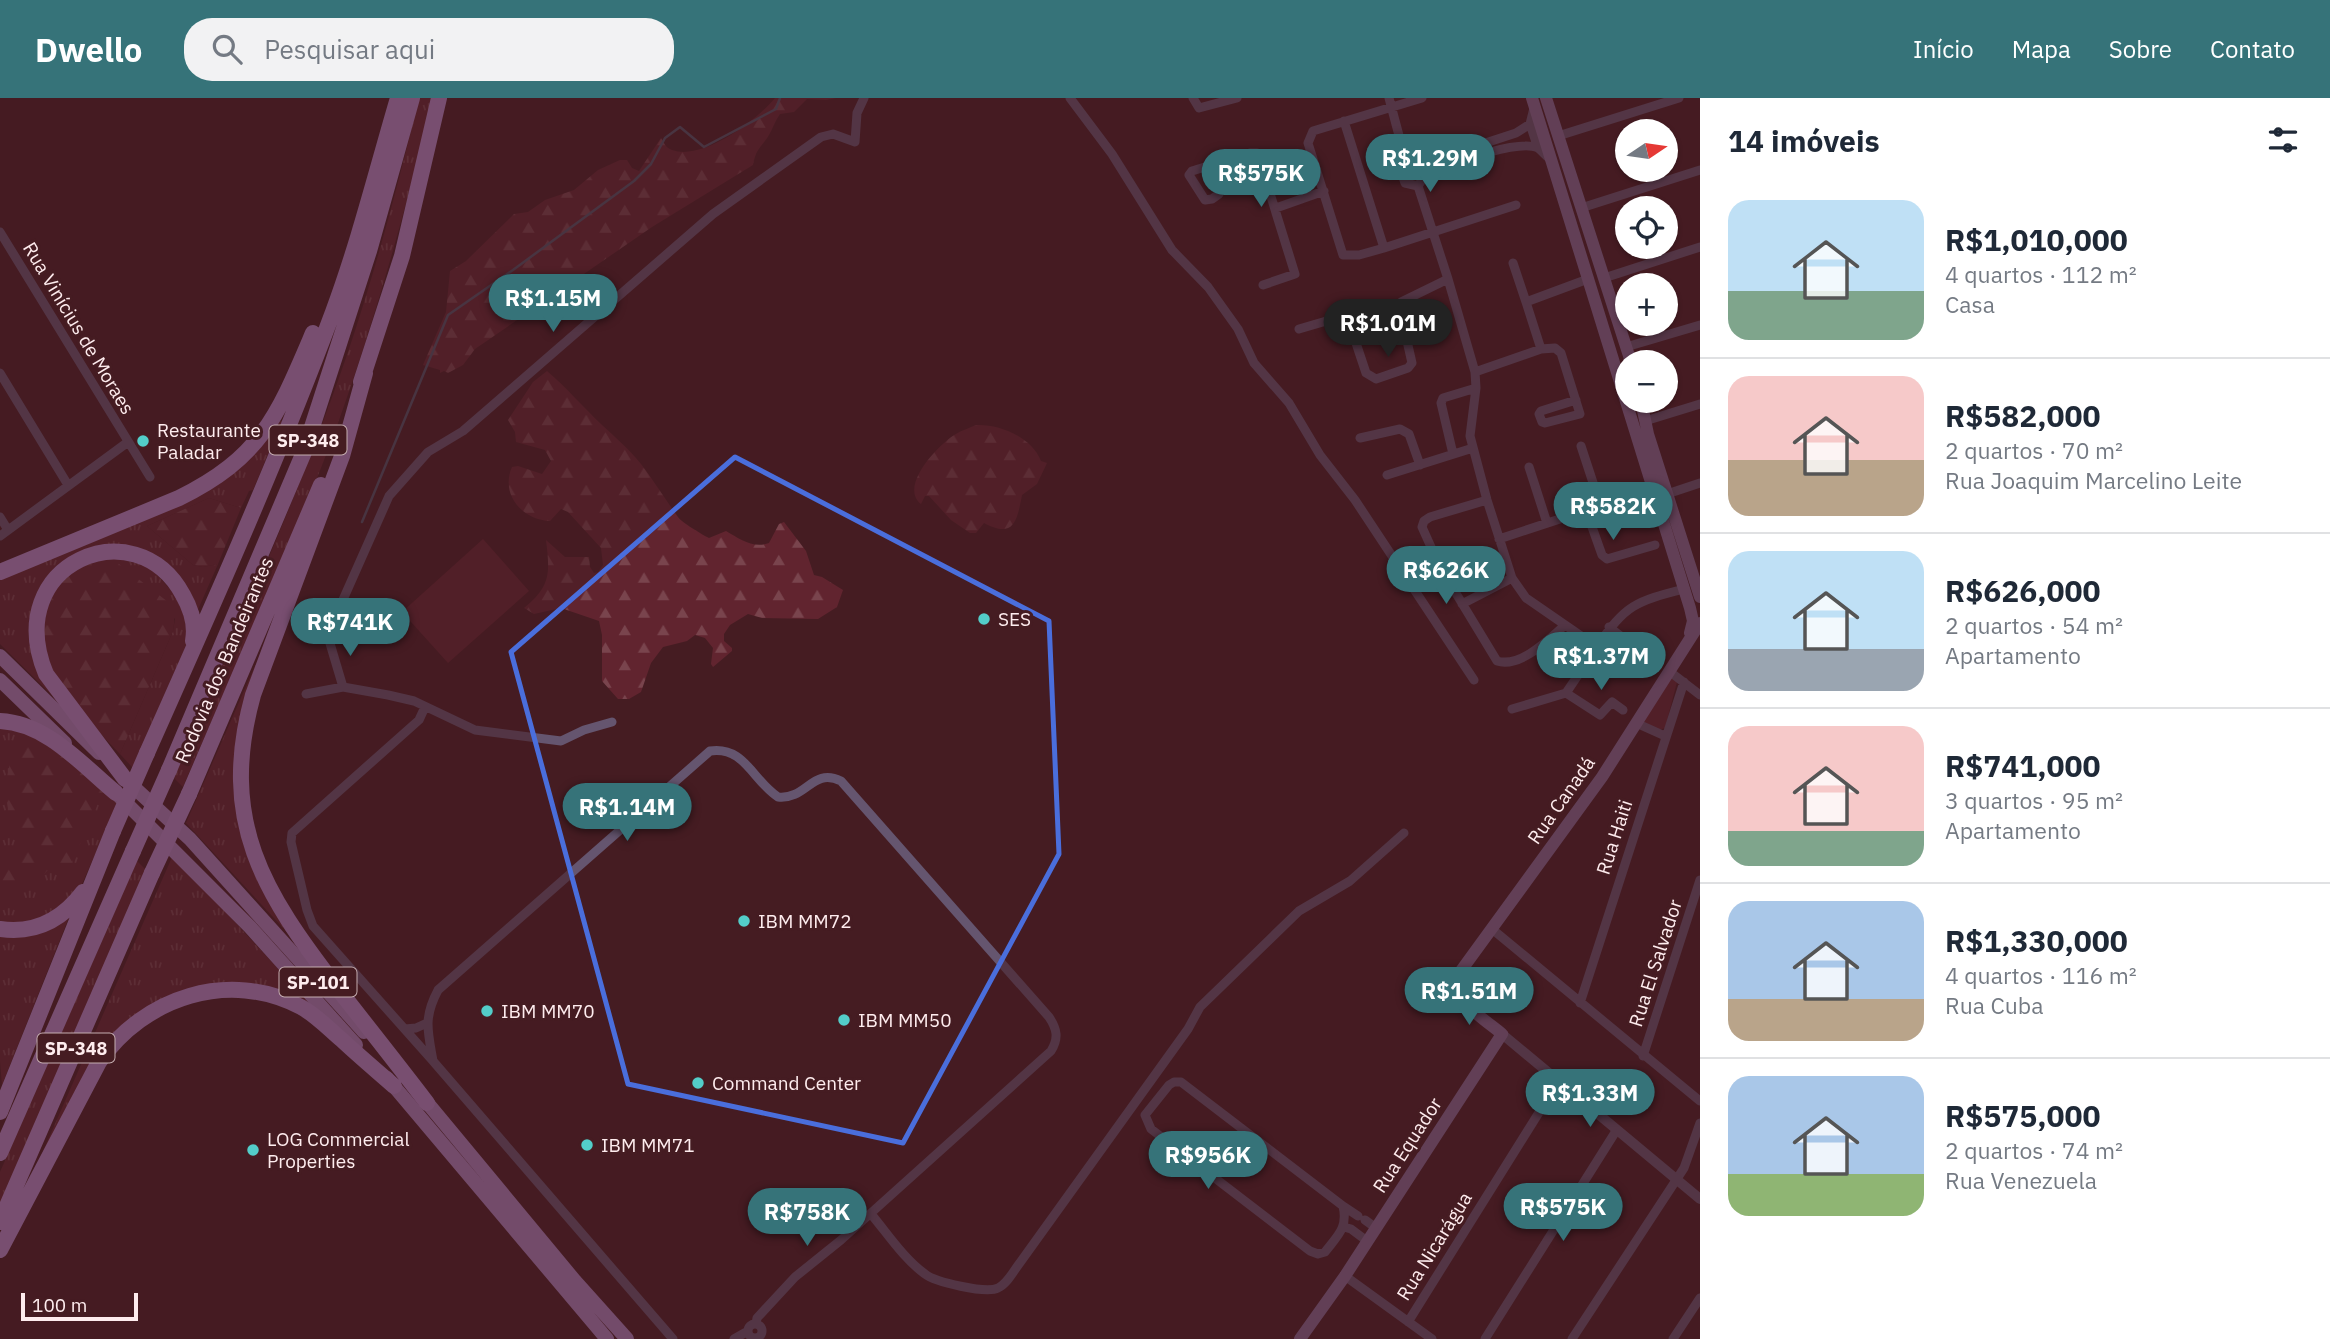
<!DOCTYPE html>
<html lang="pt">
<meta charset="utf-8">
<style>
body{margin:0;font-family:"IBM Plex Sans",sans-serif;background:#f2f2f3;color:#1f2937;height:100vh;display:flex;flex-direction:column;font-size:26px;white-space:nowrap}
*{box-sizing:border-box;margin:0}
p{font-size:23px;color:#747a83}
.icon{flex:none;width:38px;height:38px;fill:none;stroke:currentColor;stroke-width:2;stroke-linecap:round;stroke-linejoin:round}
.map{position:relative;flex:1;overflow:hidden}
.side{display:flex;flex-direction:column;background:#fff;width:630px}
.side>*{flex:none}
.needle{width:46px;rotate:77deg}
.tools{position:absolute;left:1615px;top:21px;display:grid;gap:14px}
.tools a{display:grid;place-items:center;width:63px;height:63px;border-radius:50%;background:#fff;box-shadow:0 2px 5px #0004;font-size:35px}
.scale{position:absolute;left:21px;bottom:18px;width:117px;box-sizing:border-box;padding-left:7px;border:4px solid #feecee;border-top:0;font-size:19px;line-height:24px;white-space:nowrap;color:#feecee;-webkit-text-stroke:5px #451c22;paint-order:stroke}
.price{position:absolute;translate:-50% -60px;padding:0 16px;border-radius:24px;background:#367379;color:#fff;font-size:23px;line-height:46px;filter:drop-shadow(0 2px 4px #0008)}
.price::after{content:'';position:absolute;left:50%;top:42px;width:21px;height:16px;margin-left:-10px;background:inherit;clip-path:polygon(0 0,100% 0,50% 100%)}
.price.on{background:#222;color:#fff}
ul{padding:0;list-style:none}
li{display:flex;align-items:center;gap:21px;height:175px;padding:0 28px}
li+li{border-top:2px solid #e0e1e3}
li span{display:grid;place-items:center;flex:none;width:196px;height:140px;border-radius:21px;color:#555}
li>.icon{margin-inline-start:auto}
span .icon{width:84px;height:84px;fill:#fffc;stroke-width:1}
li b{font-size:30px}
h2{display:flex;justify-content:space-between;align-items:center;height:84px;padding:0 28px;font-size:30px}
header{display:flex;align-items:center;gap:42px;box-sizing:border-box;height:98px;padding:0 35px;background:#367379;color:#fff}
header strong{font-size:33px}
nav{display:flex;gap:38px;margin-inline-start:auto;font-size:24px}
.search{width:490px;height:63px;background:#f2f2f3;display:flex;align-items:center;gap:18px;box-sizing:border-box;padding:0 24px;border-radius:28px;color:#747a83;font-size:26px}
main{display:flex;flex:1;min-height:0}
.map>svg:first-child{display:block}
</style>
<header>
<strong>Dwello</strong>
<div class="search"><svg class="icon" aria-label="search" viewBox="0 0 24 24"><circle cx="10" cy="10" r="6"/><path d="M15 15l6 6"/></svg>Pesquisar aqui</div>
<nav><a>Início</a><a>Mapa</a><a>Sobre</a><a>Contato</a></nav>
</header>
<main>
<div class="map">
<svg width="1700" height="1241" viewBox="0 0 1700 1241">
<defs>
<pattern id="grass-tufts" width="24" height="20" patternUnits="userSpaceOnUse" patternTransform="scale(1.75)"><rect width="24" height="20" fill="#61242f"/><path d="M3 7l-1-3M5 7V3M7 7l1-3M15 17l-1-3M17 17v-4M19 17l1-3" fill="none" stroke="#79444d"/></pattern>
<pattern id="forest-firs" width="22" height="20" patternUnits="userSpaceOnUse" patternTransform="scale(1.75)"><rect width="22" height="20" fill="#61242f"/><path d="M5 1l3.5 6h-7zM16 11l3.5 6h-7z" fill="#79444d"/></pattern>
</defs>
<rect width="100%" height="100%" fill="#451c22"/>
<!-- grass -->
<path fill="url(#grass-tufts)" d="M 419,0 L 433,0 C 406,110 376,219 338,325 C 293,449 233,570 183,689 L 174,680 C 224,560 279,443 324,321 C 364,216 393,109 419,0 Z
M 280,323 L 282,323 L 253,392 L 249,393 L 241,410 L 209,400 L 147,428 L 193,467 L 203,469 L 218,466 L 196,516 L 133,452 L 36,500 C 19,550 43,575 69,614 L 0,546 L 0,478 L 186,403 L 262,347 Z
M 110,459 L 149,468 L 186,509 L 187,546 L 133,670 L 120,656 L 173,533 L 175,521 Z
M 270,534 L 257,573 L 240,704 L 299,847 L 186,725 Z
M 0,626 L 16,628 L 118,704 L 78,795 L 47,821 L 0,828 Z
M 173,757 L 317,913 L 254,890 L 139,917 L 37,1067 Z
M 137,763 L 146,772 L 0,1108 L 0,1074 Z
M 69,819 L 2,987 L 0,963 L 0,836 Z"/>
<!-- forest -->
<path fill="url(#forest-firs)" d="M 775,0 L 836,0 L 826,2 L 807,1 L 794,14 L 780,16 C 775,23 773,30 769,37 C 761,50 756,50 753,67 L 652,129 L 475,251 L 463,267 L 448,275 L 444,273 L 440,275 L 440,272 L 423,267 L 446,214 L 450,173 L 466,163 L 514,116 L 528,114 L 545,102 L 574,92 L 598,72 L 620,62 L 627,62 L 632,70 L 639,73 L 661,40 C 664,45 666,50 672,52 C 703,63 756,23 775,0 Z
M 547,273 C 567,290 583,309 602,327 C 615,339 629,351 641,366 C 654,383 665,401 678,419 C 681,424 703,437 709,440 L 726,433 C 740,441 753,451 769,445 L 779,426 L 784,424 L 806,453 L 814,477 L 822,479 L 843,492 L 837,509 L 818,521 L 762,520 L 748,516 L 730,527 L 724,536 L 724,543 L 732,550 L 732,553 L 713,569 L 711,566 L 713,550 L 705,540 L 695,537 L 687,543 L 663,549 L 651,565 L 641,594 L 629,601 L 618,601 L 602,583 L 602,537 L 599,523 L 561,510 L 534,516 L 524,510 C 551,488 550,475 546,442 L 565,459 L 589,459 L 590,469 L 594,475 L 598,474 L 603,467 L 601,450 L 568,414 L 561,411 L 550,423 C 522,422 500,396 512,369 L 518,368 L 542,376 L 551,363 L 545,352 L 516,344 L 515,334 L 508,322 L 533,284 Z
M 976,327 C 1001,326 1032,340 1041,363 L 1047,365 L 1037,386 L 1022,397 C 1017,423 1014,441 984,425 L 976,435 L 970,435 L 951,422 L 929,398 L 925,398 L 921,406 C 898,388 940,345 956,336 C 962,332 970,330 976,327 Z
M 209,400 L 241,410 L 218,466 L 203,469 L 193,467 L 147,428 Z
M 110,459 L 168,504 C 175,514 175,521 173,533 L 120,656 L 91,626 L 58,585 L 43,558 L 45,503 L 73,470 Z
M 29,632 L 41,639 L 104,692 L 69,771 L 48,772 C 34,787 22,794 0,791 L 0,766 L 17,766 L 31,748 C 25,741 18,734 13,726 C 0,697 6,655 29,632 Z"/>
<!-- green -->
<path fill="#61242f" d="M 483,441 L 529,493 L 448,565 L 402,514 Z
M 1669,578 L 1677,584 L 1665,630 L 1659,632 L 1645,626 L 1643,620 Z"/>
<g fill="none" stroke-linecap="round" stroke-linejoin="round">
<!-- stream -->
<path stroke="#4c5366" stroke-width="2.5" d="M 362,424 L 448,217 L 513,172 L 634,83 L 651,66 L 665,40 L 680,29 L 704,49 L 776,11 L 780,0"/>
<!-- minor -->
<path stroke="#65556f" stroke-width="9" d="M 1070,0 L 1112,56 L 1172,152 L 1208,189 L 1238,231 L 1254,265 L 1289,305 L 1320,357 L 1355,402 L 1474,582
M 1193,0 L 1199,10 L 1237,0
M 1389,0 L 1405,60
M 1422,0 L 1313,33 L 1308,45 L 1343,157 L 1359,157 L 1384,150 L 1516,107
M 1344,23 L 1384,150
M 1530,26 L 1538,50
M 1558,38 L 1679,0
M 1405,60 C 1418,61 1421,70 1422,82 L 1418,88 L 1405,85 L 1400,71 L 1402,62 Z
M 1418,67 L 1516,35 L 1530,26 L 1534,10
M 1209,68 L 1219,96 L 1212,101 L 1205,102 L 1189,77 L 1192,73 L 1250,55 L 1257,55 L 1259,60 L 1295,176 L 1263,187
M 1421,77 C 1444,69 1517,40 1538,50 C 1542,53 1546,58 1550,61
M 1418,88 L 1448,181 L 1475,274 L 1476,290 L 1470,338 L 1487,402 L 1512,480 L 1526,500 L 1597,549 C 1624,507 1637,503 1684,491
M 1276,110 L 1324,93
M 1581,110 L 1700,72
M 0,134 L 150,379
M 1513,165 L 1526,204
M 1604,180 L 1700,149
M 1299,231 L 1340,219 L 1349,224 L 1366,275 L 1376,281 L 1408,270 L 1412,265 L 1400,212 L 1401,204 L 1448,181
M 1626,249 L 1700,227
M 1541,251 L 1555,250 L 1561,255 L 1580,316 L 1545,325 L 1542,324 L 1539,316 L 1541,313 L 1576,302
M 1475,274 L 1541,251 L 1526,204 L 1588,181
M 0,275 L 68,387
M 1645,323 L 1700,306
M 1360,340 L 1400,331 L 1409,336 L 1420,367
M 1581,348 L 1600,406
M 1453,356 L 1441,305 L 1443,300 L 1476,290
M 1529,369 L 1547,425
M 1387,377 L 1473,350
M 1667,396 L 1700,385
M 1487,402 L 1430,419 L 1424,423 L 1422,429 L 1440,469 L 1497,563 C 1520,570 1547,543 1564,528
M 1586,412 L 1602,457 L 1607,461 L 1655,447
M 0,419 L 8,432
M 0,438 L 128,344
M 1499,441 L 1654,390
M 1462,506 L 1512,480
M 1592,559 L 1607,571 L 1612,571 L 1629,548 L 1626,542 L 1609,529
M 1669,573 L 1700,597
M 343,589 L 329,542 L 330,531 L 389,398 L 428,354 L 463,333 L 713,116 L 821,39 L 833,36 L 855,44 L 857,15 L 864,0
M 1566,595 L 1600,617 L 1612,604 L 1623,612
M 306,596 L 343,589 L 388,597 L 414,603 L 475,632 L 561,643 L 584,632 L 612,624
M 425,609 L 419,622 L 292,735 L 291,744 L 307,812 L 313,828 L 433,963
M 1512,611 L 1566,595 L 1597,549
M 1636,625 L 1665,638
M 1492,831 L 1700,1003
M 1580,905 L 1684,584
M 405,931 L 416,930 L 427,925
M 1643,958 L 1700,782
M 1174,984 L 1181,984 L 1343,1108 C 1348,1130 1338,1137 1325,1154 L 1318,1156 L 1310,1153 L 1151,1031 L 1145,1017 L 1169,987 Z
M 1343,1108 L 1358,1118
M 871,1116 C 887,1135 904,1161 925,1176 C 935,1184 986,1196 998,1190 C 1007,1186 1013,1174 1019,1166 L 1188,931 L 1200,909 L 1299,813 L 1350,783 L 1404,735
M 1365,1122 L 1376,1130
M 1344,1129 L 1351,1131 L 1367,1143
M 1345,1178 L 1432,1241
M 1408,1224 L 1558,984
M748 1233a7 7 0 1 1 14 0a7 7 0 1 1-14 0Z
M 673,1241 L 433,963 C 428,934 423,920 438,892 L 710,653 C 745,648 752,682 778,699 C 807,702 812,669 841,683 L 1049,919 C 1057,931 1059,940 1051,953 L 841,1142 L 795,1179 L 757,1220 L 756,1226
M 734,1241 L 748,1233
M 1485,1241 L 1616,1033
M 1572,1241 L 1684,1070 L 1700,1025
M 1673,1241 L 1700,1200"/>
<!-- tertiary -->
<path stroke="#65556f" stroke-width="10" d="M 1502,936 L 1700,1101"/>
<!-- secondary -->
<path stroke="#856c96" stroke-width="12" d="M 1532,0 L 1690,510 L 1693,523 L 1690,535
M 1546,0 L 1631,264
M 1641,303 L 1648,336 L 1700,499
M 1300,1241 L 1345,1178 L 1502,936 C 1488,924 1450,900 1455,881 L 1602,679 L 1700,525"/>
<!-- trunk -->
<path stroke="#aa85c0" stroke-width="14" d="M 0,558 L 99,655
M 0,582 L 65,645
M 126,682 L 190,741 L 364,934
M 119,698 L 250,829 L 356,947
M 387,980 L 607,1241
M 420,996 L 575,1183 L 627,1241"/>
<!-- motorway -->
<path stroke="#b58dce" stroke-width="16" d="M 365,275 L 342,358 L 253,597 C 218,723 263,794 338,891 C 368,929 398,967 427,1005
M 361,284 L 402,158 L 439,0
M 0,474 L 179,400 C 262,359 278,317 313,235
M 0,623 C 47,625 82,667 116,695
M 147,655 C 212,509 277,364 333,214 C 359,144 377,71 398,0
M 169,672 L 304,354 L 369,153 L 412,0
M 125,681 L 46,576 C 0,465 136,409 183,497 C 191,511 196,527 193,543
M 189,696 L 321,387
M 0,831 C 35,836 62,822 83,794
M 0,1014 L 113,733
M 0,1055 L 133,753
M 0,1124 L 152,775
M 0,1152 L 99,964 C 144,899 229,871 301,909 C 316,917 329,931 342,942 C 359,958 377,973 394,988"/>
<!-- motorway-bridge -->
<path stroke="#b58dce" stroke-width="16" d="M 113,733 L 147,655
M 133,753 L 169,672
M 152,775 L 189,696"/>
</g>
<!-- marked area -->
<path d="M0 0H1700V1241H0ZM 735,359 L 1049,523 L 1059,756 L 903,1045 L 628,986 L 511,554 Z" fill="#451c22" fill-opacity=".55" fill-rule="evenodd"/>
<path fill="none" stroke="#4a6edc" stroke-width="5" stroke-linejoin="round" d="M 735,359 L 1049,523 L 1059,756 L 903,1045 L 628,986 L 511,554 Z"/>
<!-- markers -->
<g fill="#53cdc9" stroke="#451c22" stroke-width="2.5">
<circle cx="143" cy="343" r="7"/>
<circle cx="984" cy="521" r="7"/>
<circle cx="744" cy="823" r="7"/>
<circle cx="487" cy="913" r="7"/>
<circle cx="844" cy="922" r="7"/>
<circle cx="698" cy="985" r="7"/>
<circle cx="587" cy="1047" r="7"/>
<circle cx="253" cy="1052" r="7"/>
</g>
<g text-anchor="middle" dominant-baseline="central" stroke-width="6" stroke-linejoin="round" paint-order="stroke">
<!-- shield labels -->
<g fill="#451c22" stroke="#c6aeb1" stroke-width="2">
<rect x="269.5" y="327.5" width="77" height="29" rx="5"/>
<rect x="279.5" y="869.5" width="77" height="29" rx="5"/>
<rect x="37.5" y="935.5" width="77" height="29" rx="5"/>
</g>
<g font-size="18" font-weight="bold" fill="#feecee">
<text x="308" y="342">SP-348</text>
<text x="318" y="884">SP-101</text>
<text x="76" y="950">SP-348</text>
</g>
<!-- street labels -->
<g font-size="19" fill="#feecee" stroke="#451c22">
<text transform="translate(79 230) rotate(59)">Rua Vinícius de Moraes</text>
<text transform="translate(224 562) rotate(-67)">Rodovia dos Bandeirantes</text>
<text transform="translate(1561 702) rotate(-55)">Rua Canadá</text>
<text transform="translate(1614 739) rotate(-72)">Rua Haiti</text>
<text transform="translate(1655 865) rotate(-72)">Rua El Salvador</text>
<text transform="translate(1407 1047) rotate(-57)">Rua Equador</text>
<text transform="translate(1434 1148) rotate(-58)">Rua Nicarágua</text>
</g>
<!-- poi labels -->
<g font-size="19" fill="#feecee" stroke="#451c22" text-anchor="start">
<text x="157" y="332">Restaurante<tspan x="157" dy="22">Paladar</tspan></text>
<text x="998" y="521">SES</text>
<text x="758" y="823">IBM MM72</text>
<text x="501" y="913">IBM MM70</text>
<text x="858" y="922">IBM MM50</text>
<text x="712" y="985">Command Center</text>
<text x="267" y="1041">LOG Commercial<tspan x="267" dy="22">Properties</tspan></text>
<text x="601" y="1047">IBM MM71</text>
</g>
</g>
</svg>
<div class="tools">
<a><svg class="needle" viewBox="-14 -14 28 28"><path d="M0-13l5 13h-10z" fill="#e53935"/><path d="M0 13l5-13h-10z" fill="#747a83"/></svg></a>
<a><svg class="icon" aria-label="locate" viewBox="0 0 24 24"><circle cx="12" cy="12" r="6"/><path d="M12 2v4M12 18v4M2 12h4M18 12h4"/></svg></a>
<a>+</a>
<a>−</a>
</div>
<div class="scale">100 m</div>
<b class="price" style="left:1430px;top:96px">R$1.29M</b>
<b class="price" style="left:1261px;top:111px">R$575K</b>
<b class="price" style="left:553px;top:236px">R$1.15M</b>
<b class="price on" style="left:1388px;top:261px">R$1.01M</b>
<b class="price" style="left:1613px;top:444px">R$582K</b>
<b class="price" style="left:1446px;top:508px">R$626K</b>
<b class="price" style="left:350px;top:560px">R$741K</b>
<b class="price" style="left:1601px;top:594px">R$1.37M</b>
<b class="price" style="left:627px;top:745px">R$1.14M</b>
<b class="price" style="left:1469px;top:929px">R$1.51M</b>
<b class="price" style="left:1590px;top:1031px">R$1.33M</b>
<b class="price" style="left:1208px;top:1093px">R$956K</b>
<b class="price" style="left:1563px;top:1145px">R$575K</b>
<b class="price" style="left:807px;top:1150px">R$758K</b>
</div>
<section class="side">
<h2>14 imóveis<svg class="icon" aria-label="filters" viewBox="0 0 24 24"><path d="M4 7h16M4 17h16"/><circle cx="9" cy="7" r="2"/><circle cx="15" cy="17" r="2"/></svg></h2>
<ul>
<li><span style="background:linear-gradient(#bfe0f5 65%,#7fa58c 0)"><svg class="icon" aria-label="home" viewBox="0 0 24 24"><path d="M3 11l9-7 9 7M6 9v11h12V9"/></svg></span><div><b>R$1,010,000</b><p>4 quartos · 112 m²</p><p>Casa</p></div></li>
<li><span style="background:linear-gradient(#f6c9c9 60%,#b9a48a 0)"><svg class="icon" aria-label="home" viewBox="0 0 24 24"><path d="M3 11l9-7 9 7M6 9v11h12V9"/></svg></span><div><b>R$582,000</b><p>2 quartos · 70 m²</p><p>Rua Joaquim Marcelino Leite</p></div></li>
<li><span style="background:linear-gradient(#bfe0f5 70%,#9aa5b1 0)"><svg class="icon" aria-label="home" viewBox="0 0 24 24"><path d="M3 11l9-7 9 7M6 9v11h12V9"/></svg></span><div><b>R$626,000</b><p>2 quartos · 54 m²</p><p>Apartamento</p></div></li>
<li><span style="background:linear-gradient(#f6c9c9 75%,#7fa58c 0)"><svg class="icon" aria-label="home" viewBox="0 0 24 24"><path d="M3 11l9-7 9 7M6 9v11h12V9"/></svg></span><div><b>R$741,000</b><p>3 quartos · 95 m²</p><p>Apartamento</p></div></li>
<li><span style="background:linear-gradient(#a9c7e8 70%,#b9a48a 0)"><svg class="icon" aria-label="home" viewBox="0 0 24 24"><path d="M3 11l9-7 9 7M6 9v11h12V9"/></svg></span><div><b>R$1,330,000</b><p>4 quartos · 116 m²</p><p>Rua Cuba</p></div></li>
<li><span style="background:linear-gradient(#a9c7e8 70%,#8fb573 0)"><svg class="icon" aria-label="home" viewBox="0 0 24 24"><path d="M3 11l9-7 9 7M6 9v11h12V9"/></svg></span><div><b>R$575,000</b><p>2 quartos · 74 m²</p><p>Rua Venezuela</p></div></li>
</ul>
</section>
</main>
